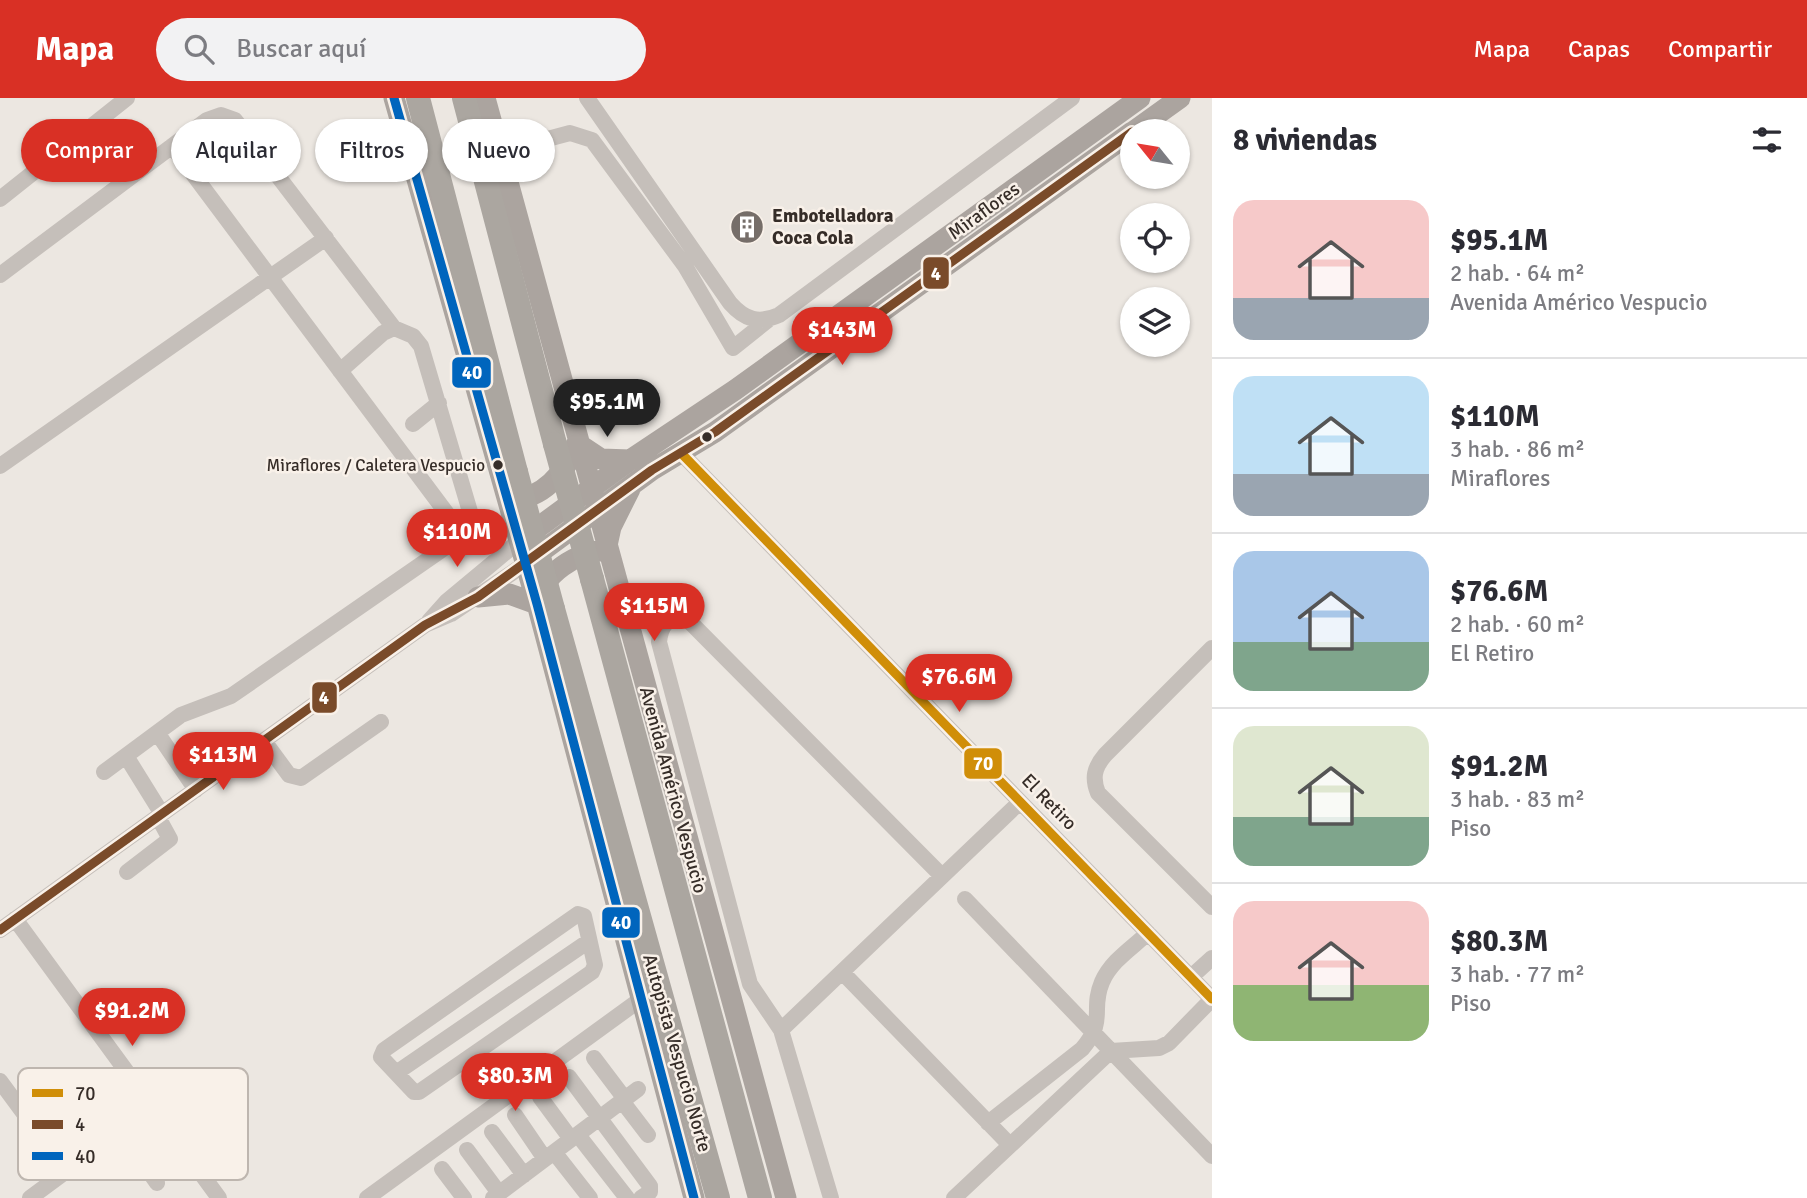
<!DOCTYPE html>
<html lang="es">
<meta charset="utf-8">
<style>
body{margin:0;font-family:Signika,sans-serif;background:#f2f2f3;color:#2b2b33;height:100vh;display:flex;flex-direction:column;font-size:26px;white-space:nowrap}
*{box-sizing:border-box;margin:0}
p{font-size:23px;color:#7c7c81}
.icon{flex:none;width:38px;height:38px;fill:none;stroke:currentColor;stroke-width:2;stroke-linecap:round;stroke-linejoin:round}
.map{position:relative;flex:1;overflow:hidden}
.side{display:flex;flex-direction:column;background:#fff;width:595px}
.side>*{flex:none}
.banner{position:absolute;left:21px;top:21px;width:665px;height:63px;display:flex;gap:14px}
.needle{width:46px;rotate:300deg}
.fabs{position:absolute;left:1120px;top:21px;display:grid;gap:14px}
.fabs a{display:grid;place-items:center;width:70px;height:70px;border-radius:50%;background:#fff;box-shadow:0 2px 5px #0004;font-size:35px}
.price{position:absolute;translate:-50% -60px;padding:0 16px;border-radius:24px;background:#d93025;color:#fff;font-size:23px;line-height:46px;filter:drop-shadow(0 2px 4px #0008)}
.price::after{content:'';position:absolute;left:50%;top:42px;width:21px;height:16px;margin-left:-10px;background:inherit;clip-path:polygon(0 0,100% 0,50% 100%)}
.price.selected{background:#222;color:#fff}
ul{padding:0;list-style:none}
li{display:flex;align-items:center;gap:21px;height:175px;padding:0 21px}
li+li{border-top:2px solid #e1e1e2}
li span{display:grid;place-items:center;flex:none;width:196px;height:140px;border-radius:21px;color:#555}
li>.icon{margin-inline-start:auto}
span .icon{width:84px;height:84px;fill:#fffc;stroke-width:1}
li b{font-size:30px}
h2{display:flex;justify-content:space-between;align-items:center;height:84px;padding:0 21px;font-size:30px}
.chip{padding:0 24px;border-radius:32px;background:#fff;box-shadow:0 2px 5px #0004;font-size:24px;line-height:63px}
.chip.selected{background:#d93025;color:#fff}
header{display:flex;align-items:center;gap:42px;box-sizing:border-box;height:98px;padding:0 35px;background:#d93025;color:#fff}
header strong{font-size:33px}
nav{display:flex;gap:38px;margin-inline-start:auto;font-size:24px}
.search{width:490px;height:63px;background:#f2f2f3;display:flex;align-items:center;gap:18px;box-sizing:border-box;padding:0 24px;border-radius:38px;color:#7c7c81;font-size:26px}
main{display:flex;flex:1;min-height:0}
.map>svg:first-child{display:block}
</style>
<header>
<strong>Mapa</strong>
<div class="search"><svg class="icon" aria-label="search" viewBox="0 0 24 24"><circle cx="10" cy="10" r="6"/><path d="M15 15l6 6"/></svg>Buscar aquí</div>
<nav><a>Mapa</a><a>Capas</a><a>Compartir</a></nav>
</header>
<main>
<div class="map">
<svg width="1212" height="1100" viewBox="0 0 1212 1100">
<rect width="100%" height="100%" fill="#ece7e1"/>
<g fill="none" stroke-linecap="round" stroke-linejoin="round">
<!-- minor -->
<path stroke="#c5bfba" stroke-width="16" d="M 587,0 L 730,205 C 745,222 759,226 779,217 L 1072,0
M 499,54 L 570,35 L 592,42 L 685,168 L 733,250 L 768,222
M 0,101 L 127,0
M 0,177 L 207,22 L 221,17 L 235,22 L 394,230 L 413,238 L 421,248 L 471,417 L 471,426 L 459,440
M 340,273 L 383,235 L 394,230
M 413,326 L 439,305
M 681,355 L 1212,901
M 0,368 L 326,140
M 429,523 L 446,504 L 518,444
M 1212,550 L 1105,657 C 1094,670 1092,680 1098,695 L 1212,809
M 158,636 L 196,692
M 264,643 L 289,677 L 301,680 L 381,624
M 126,658 L 162,716
M 104,674 L 181,617 L 231,598 L 459,440 L 454,425 L 172,48
M 127,774 L 170,741 L 158,719
M 965,801 L 1212,1058
M 578,816 L 584,818 L 595,867 L 592,874 L 419,994 L 414,994 L 381,959 L 384,952 Z
M 15,821 L 219,1100
M 0,832 L 425,527 L 451,516 L 525,466
M 842,874 L 1010,1047
M 1191,879 L 1212,860
M 781,932 L 1020,704
M 479,953 L 508,998
M 594,960 L 625,1001
M 396,975 L 589,843
M 569,979 L 650,1088 L 650,1094 L 641,1100
M 0,983 L 45,1044 L 51,1046 L 138,989
M 540,999 L 571,1041
M 622,1003 L 648,1037
M 515,1017 L 545,1061
M 988,1025 L 1082,951 C 1107,922 1090,912 1102,884 C 1111,863 1132,850 1148,835
M 121,1033 L 157,1085
M 492,1034 L 524,1077
M 578,1037 L 627,1100
M 467,1052 L 499,1095
M 554,1054 L 590,1100
M 442,1071 L 464,1100
M 30,1100 L 153,1009
M 367,1100 L 641,901
M 493,1100 L 638,991
M 831,1100 L 781,932 L 750,886 L 659,544 C 661,526 669,517 688,522 L 942,778
M 954,1100 L 1111,953 L 1159,950 L 1169,945 L 1212,901"/>
<!-- major -->
<path stroke="#aba49f" stroke-width="21" d="M 394,0 L 537,506 L 694,1100
M 485,0 L 786,1100
M 1134,33 L 1180,0
M 508,401 C 541,404 567,373 577,345 L 601,361 L 630,362
M 521,442 L 630,362 L 735,292 L 1140,0
M 527,464 L 652,372 L 715,334 L 1132,34
M 478,499 L 509,496 L 537,506 C 542,475 577,454 606,452 L 611,429 L 630,391"/>
<!-- highway -->
<path stroke="#aba6a0" stroke-width="24" d="M 418,0 L 516,374
M 464,0 L 555,346
M 592,481 L 760,1100
M 553,511 L 718,1100"/>
<!-- highway-bridge -->
<path stroke="#aba6a0" stroke-width="24" d="M 555,346 L 592,481
M 516,374 L 553,511"/>
<!-- bus-1 casing -->
<g stroke="#f9f1e9" stroke-width="14">
<path id="bus-1" d="M 681,355 L 1212,901"/>
</g>
<!-- bus-2 casing -->
<g stroke="#f9f1e9" stroke-width="14">
<path id="bus-2" d="M 0,832 L 425,527 L 478,499 L 652,372 L 715,334 L 1132,34"/>
</g>
<!-- bus-3 casing -->
<g stroke="#f9f1e9" stroke-width="14">
<path id="bus-3" d="M 394,0 L 537,506 L 694,1100"/>
</g>
<!-- bus-1 -->
<use href="#bus-1" stroke="#d08e08" stroke-width="9"/>
<!-- bus-2 -->
<use href="#bus-2" stroke="#7a4b2a" stroke-width="9"/>
<!-- bus-3 -->
<use href="#bus-3" stroke="#0065bd" stroke-width="9"/>
</g>
<!-- icons -->
<defs>
<g id="building-disc" transform="scale(1.75)"><circle r="9.5" fill="#766e69" stroke="#f9f1e9"/><path d="M-4-6H4V6H1V3H-1V6H-4ZM-2.5-4.3h1.7v1.8h-1.7ZM.8-4.3h1.7v1.8H.8ZM-2.5-1h1.7V.8h-1.7ZM.8-1h1.7V.8H.8Z" fill="#fff"/></g>
</defs>
<g fill-rule="evenodd">
<use href="#building-disc" x="747" y="129"/>
</g>
<!-- markers -->
<g fill="#362d28" stroke="#f9f1e9" stroke-width="2.5">
<circle cx="707" cy="339" r="6"/>
<circle cx="498" cy="367" r="6"/>
</g>
<g text-anchor="middle" dominant-baseline="central" stroke-width="5" stroke-linejoin="round" paint-order="stroke">
<!-- bus labels -->
<g font-size="17" fill="#362d28" stroke="#f9f1e9" text-anchor="end">
<text x="485" y="367">Miraflores / Caletera Vespucio</text>
</g>
<!-- street labels -->
<g font-size="19" fill="#362d28" stroke="#f9f1e9">
<text transform="translate(984 113) rotate(-36)">Miraflores</text>
<text transform="translate(673 692) rotate(75)">Avenida Américo Vespucio</text>
<text transform="translate(1049 704) rotate(46)">El Retiro</text>
<text transform="translate(677 955) rotate(74)">Autopista Vespucio Norte</text>
</g>
<!-- poi labels -->
<g font-size="19" font-weight="bold" fill="#362d28" stroke="#f9f1e9" text-anchor="start">
<text x="772" y="118">Embotelladora<tspan x="772" dy="22">Coca Cola</tspan></text>
</g>
</g>
<!-- legend -->
<rect x="18" y="970" width="230" height="112" rx="10" fill="#f9f1e9" stroke="#beb6af" stroke-width="2"/>
<rect x="32" y="991" width="31" height="8" fill="#d08e08"/>
<rect x="32" y="1022" width="31" height="9" fill="#7a4b2a"/>
<rect x="32" y="1054" width="31" height="8" fill="#0065bd"/>
<g font-size="19" fill="#362d28">
<text x="75" y="1002">70</text>
<text x="75" y="1033">4</text>
<text x="75" y="1065">40</text>
</g>
<g stroke="#f9f1e9" stroke-width="2.5">
<rect x="922" y="158" width="28" height="34" rx="7" fill="#7a4b2a"/>
<rect x="451" y="258" width="41" height="33" rx="7" fill="#0065bd"/>
<rect x="311" y="583" width="27" height="33" rx="7" fill="#7a4b2a"/>
<rect x="963" y="649" width="40" height="33" rx="7" fill="#d08e08"/>
<rect x="601" y="808" width="40" height="33" rx="7" fill="#0065bd"/>
</g>
<g font-size="19" text-anchor="middle" font-weight="bold" fill="#fff">
<text x="936" y="182">4</text>
<text x="472" y="281">40</text>
<text x="324" y="606">4</text>
<text x="983" y="672">70</text>
<text x="621" y="831">40</text>
</g>
</svg>
<div class="fabs">
<a><svg class="needle" viewBox="-14 -14 28 28"><path d="M0-13l5 13h-10z" fill="#e53935"/><path d="M0 13l5-13h-10z" fill="#7c7c81"/></svg></a>
<a><svg class="icon" aria-label="locate" viewBox="0 0 24 24"><circle cx="12" cy="12" r="6"/><path d="M12 2v4M12 18v4M2 12h4M18 12h4"/></svg></a>
<a><svg class="icon" aria-label="layers" viewBox="0 0 24 24"><path d="M12 4l9 5-9 5-9-5zM3 14l9 5 9-5"/></svg></a>
</div>
<b class="price" style="left:842px;top:269px">$143M</b>
<b class="price selected" style="left:607px;top:341px">$95.1M</b>
<b class="price" style="left:457px;top:471px">$110M</b>
<b class="price" style="left:654px;top:545px">$115M</b>
<b class="price" style="left:959px;top:616px">$76.6M</b>
<b class="price" style="left:223px;top:694px">$113M</b>
<b class="price" style="left:132px;top:950px">$91.2M</b>
<b class="price" style="left:515px;top:1015px">$80.3M</b>
<div class="banner">
<a class="chip selected">Comprar</a>
<a class="chip">Alquilar</a>
<a class="chip">Filtros</a>
<a class="chip">Nuevo</a>
</div>
</div>
<section class="side">
<h2>8 viviendas<svg class="icon" aria-label="filters" viewBox="0 0 24 24"><path d="M4 7h16M4 17h16"/><circle cx="9" cy="7" r="2"/><circle cx="15" cy="17" r="2"/></svg></h2>
<ul>
<li><span style="background:linear-gradient(#f6c9c9 70%,#9aa5b1 0)"><svg class="icon" aria-label="home" viewBox="0 0 24 24"><path d="M3 11l9-7 9 7M6 9v11h12V9"/></svg></span><div><b>$95.1M</b><p>2 hab. · 64 m²</p><p>Avenida Américo Vespucio</p></div></li>
<li><span style="background:linear-gradient(#bfe0f5 70%,#9aa5b1 0)"><svg class="icon" aria-label="home" viewBox="0 0 24 24"><path d="M3 11l9-7 9 7M6 9v11h12V9"/></svg></span><div><b>$110M</b><p>3 hab. · 86 m²</p><p>Miraflores</p></div></li>
<li><span style="background:linear-gradient(#a9c7e8 65%,#7fa58c 0)"><svg class="icon" aria-label="home" viewBox="0 0 24 24"><path d="M3 11l9-7 9 7M6 9v11h12V9"/></svg></span><div><b>$76.6M</b><p>2 hab. · 60 m²</p><p>El Retiro</p></div></li>
<li><span style="background:linear-gradient(#dfe7d0 65%,#7fa58c 0)"><svg class="icon" aria-label="home" viewBox="0 0 24 24"><path d="M3 11l9-7 9 7M6 9v11h12V9"/></svg></span><div><b>$91.2M</b><p>3 hab. · 83 m²</p><p>Piso</p></div></li>
<li><span style="background:linear-gradient(#f6c9c9 60%,#8fb573 0)"><svg class="icon" aria-label="home" viewBox="0 0 24 24"><path d="M3 11l9-7 9 7M6 9v11h12V9"/></svg></span><div><b>$80.3M</b><p>3 hab. · 77 m²</p><p>Piso</p></div></li>
</ul>
</section>
</main>
